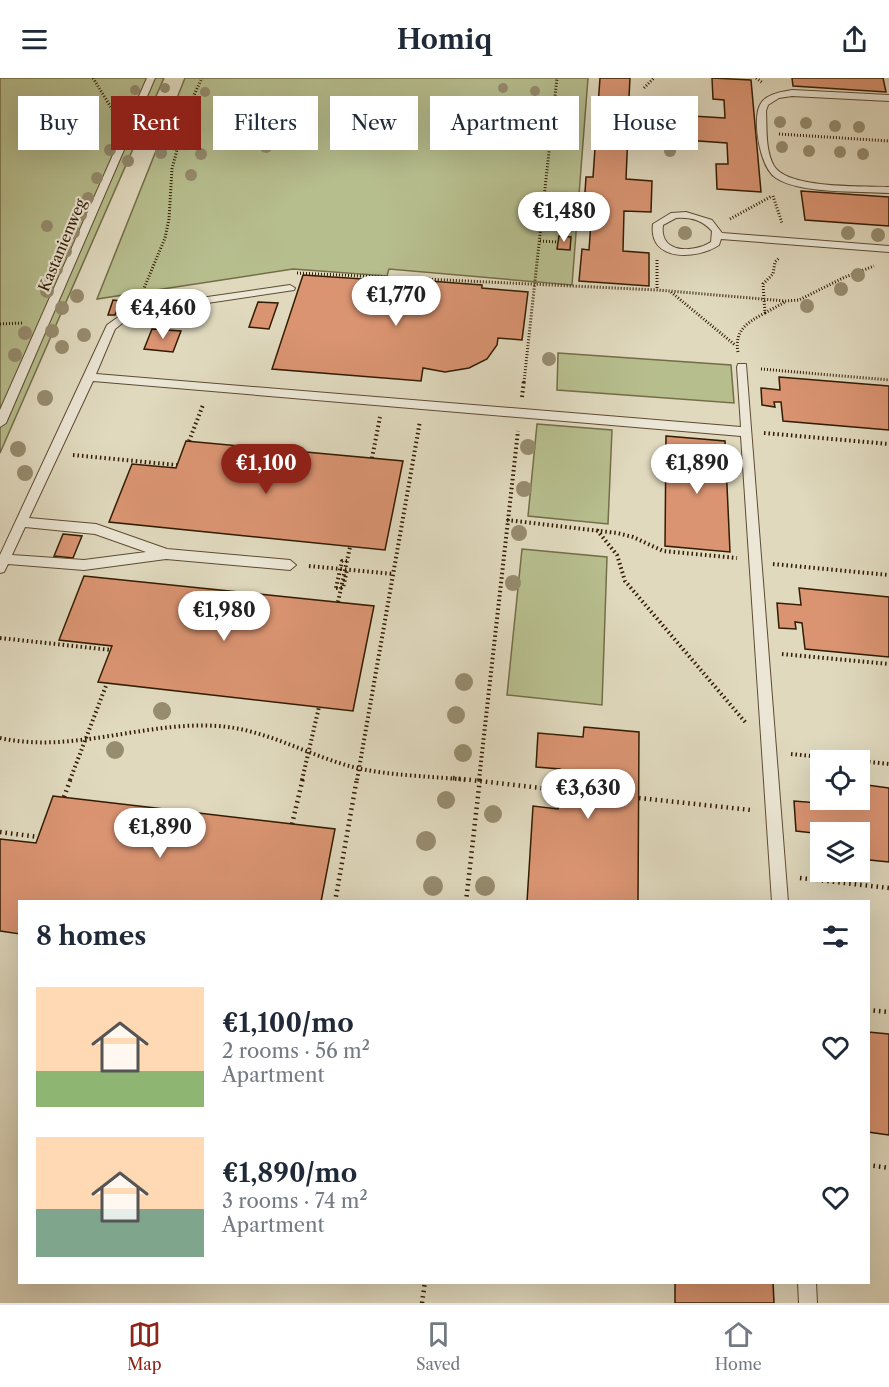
<!DOCTYPE html>
<meta charset="utf-8">
<style>
body{margin:0;font-family:"Libre Caslon Text",serif;background:#f2f2f3;color:#1f2937;height:100vh;display:flex;flex-direction:column;font-size:22px;white-space:nowrap}
*{box-sizing:border-box;margin:0}
p{font-size:20px;color:#747a83}
.icon{flex:none;width:33px;height:33px;fill:none;stroke:currentColor;stroke-width:2;stroke-linecap:round;stroke-linejoin:round}
.map{position:relative;flex:1;overflow:hidden}
.side{position:absolute;left:18px;top:822px;width:852px;height:384px;display:flex;flex-direction:column;background:#fff;border-radius:0px;box-shadow:0 6px 24px #0002}
.side>*{flex:none}
.top-card{position:absolute;left:18px;top:18px;width:854px;height:54px;display:flex;gap:12px}
.tools{position:absolute;left:810px;top:672px;display:grid;gap:12px}
.tools a{display:grid;place-items:center;width:60px;height:60px;border-radius:0px;background:#fff;box-shadow:0 6px 24px #0002;font-size:30px}
.price{position:absolute;translate:-50% -51px;padding:0 14px;border-radius:21px;background:#fff;color:#222;font-size:20px;line-height:39px;filter:drop-shadow(0 2px 3px #0008)}
.price::after{content:'';position:absolute;left:50%;top:36px;width:18px;height:14px;margin-left:-9px;background:inherit;clip-path:polygon(0 0,100% 0,50% 100%)}
.price.active{background:#8f2418;color:#fff}
ul{padding:0;list-style:none}
li{display:flex;align-items:center;gap:18px;height:150px;padding:0 18px}
li span{display:grid;place-items:center;flex:none;width:168px;height:120px;border-radius:0px;color:#555}
li>.icon{margin-inline-start:auto}
span .icon{width:72px;height:72px;fill:#fffc;stroke-width:1}
li b{font-size:26px}
h2{display:flex;justify-content:space-between;align-items:center;height:72px;padding:0 18px;font-size:26px}
.chip{padding:0 21px;border-radius:0px;background:#fff;box-shadow:0 6px 24px #0002;font-size:21px;line-height:54px}
.chip.active{background:#8f2418;color:#fff}
header{display:flex;justify-content:space-between;align-items:center;height:78px;padding:0 18px;background:#fff;font-size:27px;font-weight:800}
.tabs{display:flex;justify-content:space-around;align-items:center;height:84px;border-top:2px solid #e0e1e3;background:#fff;font-size:16px;color:#747a83}
.tabs a{display:grid;justify-items:center;gap:3px}
.tabs .active{color:#8f2418}
.map>svg:first-child{display:block}
</style>
<header><svg class="icon" aria-label="menu" viewBox="0 0 24 24"><path d="M4 6h16M4 12h16M4 18h16"/></svg>Homiq<svg class="icon" aria-label="share" viewBox="0 0 24 24"><path d="M12 15V3M7 8l5-5 5 5M5 13v7h14v-7"/></svg></header>
<div class="map">
<svg width="889" height="1225" viewBox="0 0 889 1225">
<rect width="100%" height="100%" fill="#e0d9be"/>
<filter id="stains"><feTurbulence type="fractalNoise" baseFrequency=".00333" numOctaves="4"/><feColorMatrix values="0 0 0 0 .2 0 0 0 0 .09 0 0 0 0 .02 0 0 0 .5 -.17"/></filter>
<radialGradient id="worn" r=".72"><stop offset=".6" stop-color="#630" stop-opacity="0"/><stop offset="1" stop-color="#630" stop-opacity=".3"/></radialGradient>
<!-- green -->
<path fill="#b7be8e" stroke="#746d48" stroke-width="1.5" d="M 0,0 L 164,0 L 0,375 Z
M 185,0 L 588,0 L 572,207 L 389,191 L 387,198 L 293,191 L 97,221 Z
M 558,275 L 731,287 L 734,325 L 557,312 Z
M 537,346 L 612,352 L 608,446 L 528,438 Z
M 522,471 L 607,479 L 602,627 L 507,617 Z"/>
<!-- building -->
<path fill="#da9472" stroke="#321c02" stroke-width="1.5" d="M 600,0 L 630,0 L 628,39 L 642,39 L 642,35 L 725,40 L 724,22 L 713,21 L 712,0 L 751,2 L 761,114 L 717,111 L 716,86 L 728,86 L 727,65 L 641,59 L 641,56 L 628,55 L 626,101 L 652,103 L 651,134 L 624,133 L 623,173 L 649,175 L 649,208 L 579,203 L 582,171 L 589,172 L 592,130 L 584,129 L 586,99 L 593,99 Z
M 792,0 L 883,0 L 886,14 L 793,8 Z
M 801,113 L 889,119 L 889,148 L 805,142 Z
M 559,158 L 571,159 L 570,172 L 557,171 Z
M 303,197 L 392,203 L 390,200 L 482,207 L 482,210 L 528,214 L 522,262 L 498,260 L 497,267 L 487,281 L 469,290 L 445,294 L 423,290 L 421,303 L 272,291 Z
M 113,222 L 121,223 L 115,237 L 108,237 Z
M 258,224 L 278,225 L 269,251 L 249,249 Z
M 152,251 L 181,253 L 173,274 L 144,271 Z
M 779,299 L 889,308 L 889,352 L 783,343 L 781,324 L 774,324 L 775,329 L 762,327 L 761,310 L 780,312 Z
M 666,358 L 725,363 L 730,474 L 665,468 Z
M 186,363 L 403,383 L 385,472 L 109,444 L 132,386 L 176,390 Z
M 63,456 L 82,458 L 73,480 L 54,478 Z
M 84,498 L 374,528 L 353,633 L 98,604 L 112,568 L 59,562 Z
M 799,510 L 889,519 L 889,579 L 805,571 L 802,545 L 795,544 L 796,551 L 779,550 L 777,525 L 801,527 Z
M 584,649 L 639,654 L 638,824 L 527,824 L 533,728 L 558,731 L 560,691 L 536,689 L 538,655 L 583,659 Z
M 816,702 L 820,702 L 820,722 L 860,722 L 860,706 L 889,710 L 889,784 L 860,781 L 860,754 L 821,754 L 820,746 L 813,745 L 813,755 L 796,753 L 794,723 L 819,725 Z
M 53,718 L 335,751 L 321,824 L 20,824 L 20,856 L 0,853 L 0,761 L 36,765 Z
M 868,954 L 889,956 L 889,1057 L 868,1054 Z
M 675,1204 L 773,1204 L 774,1225 L 675,1225 Z"/>
<g fill="none" stroke-linecap="round" stroke-linejoin="round">
<!-- service casing -->
<g stroke="#5e4b31" stroke-width="2">
<path id="service" d="M 147,0 L 155,0 L 6,345 L 0,349 L 0,332 Z
M 792,12 L 889,17 L 889,23 L 792,18 L 779,20 L 768,27 L 766,33 C 767,50 765,72 774,88 C 788,111 864,108 889,109 L 889,115 C 859,113 800,116 776,100 C 760,90 752,42 760,27 C 765,16 781,14 792,12 Z
M 686,134 L 712,142 L 722,155 L 889,168 L 889,174 L 721,161 L 719,167 C 697,182 648,184 653,146 L 671,135 ZM 676,140 C 691,139 702,142 712,153 L 711,164 C 694,175 659,176 663,147 Z
M 290,207 L 295,210 L 294,212 L 134,236 L 115,251 L 96,296 L 741,349 L 737,289 L 738,286 L 746,286 L 788,824 L 772,824 L 741,358 L 93,303 L 29,440 L 96,446 L 167,471 L 290,482 L 296,487 L 290,492 L 166,481 L 84,492 L 8,486 L 4,494 L 0,495 L 0,477 L 107,247 L 131,230 ZM 25,449 L 95,456 L 146,474 L 84,482 L 12,477 Z
M 798,1204 L 816,1204 L 817,1225 L 799,1225 Z"/>
</g>
<!-- path-far2 -->
<path stroke="#321c02" stroke-width="3" stroke-dasharray="1 2" stroke-linecap="butt" d="M 93,0 L 115,36
M 756,0 L 763,5
M 644,10 L 654,0
M 779,56 L 889,63
M 773,118 L 782,145
M 730,141 L 772,118
M 540,163 L 558,164
M 657,182 L 657,212
M 297,195 L 657,212 L 786,223 L 799,222 L 843,200 L 874,188
M 671,214 L 735,267
M 142,215 L 165,160 L 169,141 L 172,91 L 188,30 L 202,0
M 765,235 L 785,224
M 0,246 L 23,245
M 738,274 C 734,252 748,244 765,235 L 763,206 L 773,196 L 775,184 L 779,180
M 761,291 L 889,302
M 524,304 L 557,0"/>
<!-- path-far1 -->
<path stroke="#321c02" stroke-width="4" stroke-dasharray="1.5 3" stroke-linecap="butt" d="M 522,319 L 524,302
M 764,355 L 889,366
M 189,363 L 203,327
M 73,377 L 177,387
M 372,380 L 380,339
M 507,442 L 617,455 L 633,459 L 663,473 L 737,480
M 597,452 L 617,477 L 625,503 L 746,645
M 773,486 L 889,497
M 309,488 L 394,496
M 336,510 L 342,483 L 347,483
M 336,510 L 343,510 L 347,492
M 0,560 L 111,572
M 782,576 L 889,586
M 0,660 C 73,676 144,643 218,648 C 266,651 311,679 357,690 C 391,698 432,698 466,702
M 791,676 L 853,682
M 860,683 L 889,686
M 70,702 L 107,605
M 302,702 L 319,629
M 357,702 L 420,343
M 479,702 L 518,353"/>
<!-- path -->
<path stroke="#321c02" stroke-width="4.5" stroke-dasharray="1.5 4" stroke-linecap="butt" d="M 453,700 L 559,712
M 64,719 L 71,700
M 639,720 L 751,732
M 292,746 L 303,700
M 0,754 L 38,759
M 800,800 L 889,810
M 335,824 L 357,700
M 466,824 L 480,700
M 868,932 L 889,934
M 868,1087 L 889,1090
M 422,1225 L 425,1204"/>
<!-- service -->
<use href="#service" fill="#ebe6d5" fill-rule="evenodd"/>
<!-- path-bridge -->
<path stroke="#321c02" stroke-width="4" stroke-dasharray="1.5 3" stroke-linecap="butt" d="M 338,524 L 350,469"/>
</g>
<!-- trees -->
<g fill="#968c6e">
<circle cx="165" cy="10" r="5"/>
<circle cx="503" cy="10" r="5"/>
<circle cx="135" cy="12" r="5"/>
<circle cx="535" cy="13" r="5"/>
<circle cx="205" cy="14" r="5"/>
<circle cx="517" cy="28" r="6"/>
<circle cx="155" cy="34" r="6"/>
<circle cx="237" cy="36" r="6"/>
<circle cx="337" cy="40" r="6"/>
<circle cx="122" cy="41" r="6"/>
<circle cx="780" cy="44" r="6"/>
<circle cx="806" cy="45" r="6"/>
<circle cx="835" cy="48" r="6"/>
<circle cx="859" cy="49" r="6"/>
<circle cx="137" cy="61" r="6"/>
<circle cx="336" cy="61" r="6"/>
<circle cx="266" cy="69" r="6"/>
<circle cx="782" cy="69" r="6"/>
<circle cx="110" cy="72" r="6"/>
<circle cx="670" cy="73" r="6"/>
<circle cx="809" cy="73" r="6"/>
<circle cx="840" cy="74" r="6"/>
<circle cx="161" cy="75" r="6"/>
<circle cx="201" cy="76" r="6"/>
<circle cx="863" cy="76" r="6"/>
<circle cx="128" cy="83" r="6"/>
<circle cx="191" cy="97" r="6"/>
<circle cx="97" cy="100" r="6"/>
<circle cx="88" cy="120" r="6"/>
<circle cx="81" cy="137" r="6"/>
<circle cx="47" cy="148" r="6"/>
<circle cx="73" cy="154" r="7"/>
<circle cx="685" cy="155" r="7"/>
<circle cx="848" cy="155" r="7"/>
<circle cx="878" cy="157" r="7"/>
<circle cx="65" cy="173" r="7"/>
<circle cx="56" cy="191" r="7"/>
<circle cx="858" cy="197" r="7"/>
<circle cx="841" cy="211" r="7"/>
<circle cx="47" cy="213" r="7"/>
<circle cx="77" cy="218" r="7"/>
<circle cx="807" cy="228" r="7"/>
<circle cx="62" cy="230" r="7"/>
<circle cx="52" cy="253" r="7"/>
<circle cx="25" cy="255" r="7"/>
<circle cx="84" cy="257" r="7"/>
<circle cx="62" cy="269" r="7"/>
<circle cx="15" cy="277" r="7"/>
<circle cx="549" cy="281" r="7"/>
<circle cx="45" cy="320" r="8"/>
<circle cx="528" cy="369" r="8"/>
<circle cx="18" cy="371" r="8"/>
<circle cx="25" cy="395" r="8"/>
<circle cx="524" cy="411" r="8"/>
<circle cx="519" cy="455" r="8"/>
<circle cx="513" cy="505" r="8"/>
<circle cx="464" cy="604" r="9"/>
<circle cx="162" cy="633" r="9"/>
<circle cx="456" cy="637" r="9"/>
<circle cx="115" cy="672" r="9"/>
<circle cx="463" cy="675" r="9"/>
<circle cx="446" cy="722" r="9"/>
<circle cx="493" cy="736" r="9"/>
<circle cx="426" cy="763" r="10"/>
<circle cx="433" cy="808" r="10"/>
<circle cx="485" cy="808" r="10"/>
</g>
<g text-anchor="middle" dominant-baseline="central" stroke-width="4.5" stroke-linejoin="round" paint-order="stroke">
<!-- far-street labels -->
<g font-size="15" fill="#321c02" stroke="#ebe6d5">
<text transform="translate(62 167) rotate(-67)">Kastanienweg</text>
</g>
</g>
<rect width="100%" height="100%" filter="url(#stains)"/>
<rect width="100%" height="100%" fill="url(#worn)"/>
</svg>
<div class="tools">
<a><svg class="icon" aria-label="locate" viewBox="0 0 24 24"><circle cx="12" cy="12" r="6"/><path d="M12 2v4M12 18v4M2 12h4M18 12h4"/></svg></a>
<a><svg class="icon" aria-label="layers" viewBox="0 0 24 24"><path d="M12 4l9 5-9 5-9-5zM3 14l9 5 9-5"/></svg></a>
</div>
<b class="price" style="left:564px;top:165px">€1,480</b>
<b class="price" style="left:396px;top:249px">€1,770</b>
<b class="price" style="left:163px;top:262px">€4,460</b>
<b class="price active" style="left:266px;top:417px">€1,100</b>
<b class="price" style="left:697px;top:417px">€1,890</b>
<b class="price" style="left:224px;top:564px">€1,980</b>
<b class="price" style="left:588px;top:742px">€3,630</b>
<b class="price" style="left:160px;top:781px">€1,890</b>
<div class="top-card">
<a class="chip">Buy</a>
<a class="chip active">Rent</a>
<a class="chip">Filters</a>
<a class="chip">New</a>
<a class="chip">Apartment</a>
<a class="chip">House</a>
</div>
<section class="side">
<h2>8 homes<svg class="icon" aria-label="filters" viewBox="0 0 24 24"><path d="M4 7h16M4 17h16"/><circle cx="9" cy="7" r="2"/><circle cx="15" cy="17" r="2"/></svg></h2>
<ul>
<li><span style="background:linear-gradient(#ffd9b3 70%,#8fb573 0)"><svg class="icon" aria-label="home" viewBox="0 0 24 24"><path d="M3 11l9-7 9 7M6 9v11h12V9"/></svg></span><div><b>€1,100/mo</b><p>2 rooms · 56 m²</p><p>Apartment</p></div><svg class="icon" aria-label="heart" viewBox="0 0 24 24"><path d="M12 20l-8-8c-3-5 5-10 8-4 3-6 11-1 8 4z"/></svg></li>
<li><span style="background:linear-gradient(#ffd9b3 60%,#7fa58c 0)"><svg class="icon" aria-label="home" viewBox="0 0 24 24"><path d="M3 11l9-7 9 7M6 9v11h12V9"/></svg></span><div><b>€1,890/mo</b><p>3 rooms · 74 m²</p><p>Apartment</p></div><svg class="icon" aria-label="heart" viewBox="0 0 24 24"><path d="M12 20l-8-8c-3-5 5-10 8-4 3-6 11-1 8 4z"/></svg></li>
</ul>
</section>
</div>
<nav class="tabs">
<a class="active"><svg class="icon" aria-label="map" viewBox="0 0 24 24"><path d="M3 6l6-2 6 2 6-2v14l-6 2-6-2-6 2zM9 4v14M15 6v14"/></svg>Map</a>
<a><svg class="icon" aria-label="saved" viewBox="0 0 24 24"><path d="M7 4h10v16l-5-4-5 4z"/></svg>Saved</a>
<a><svg class="icon" aria-label="home" viewBox="0 0 24 24"><path d="M3 11l9-7 9 7M6 9v11h12V9"/></svg>Home</a>
</nav>
